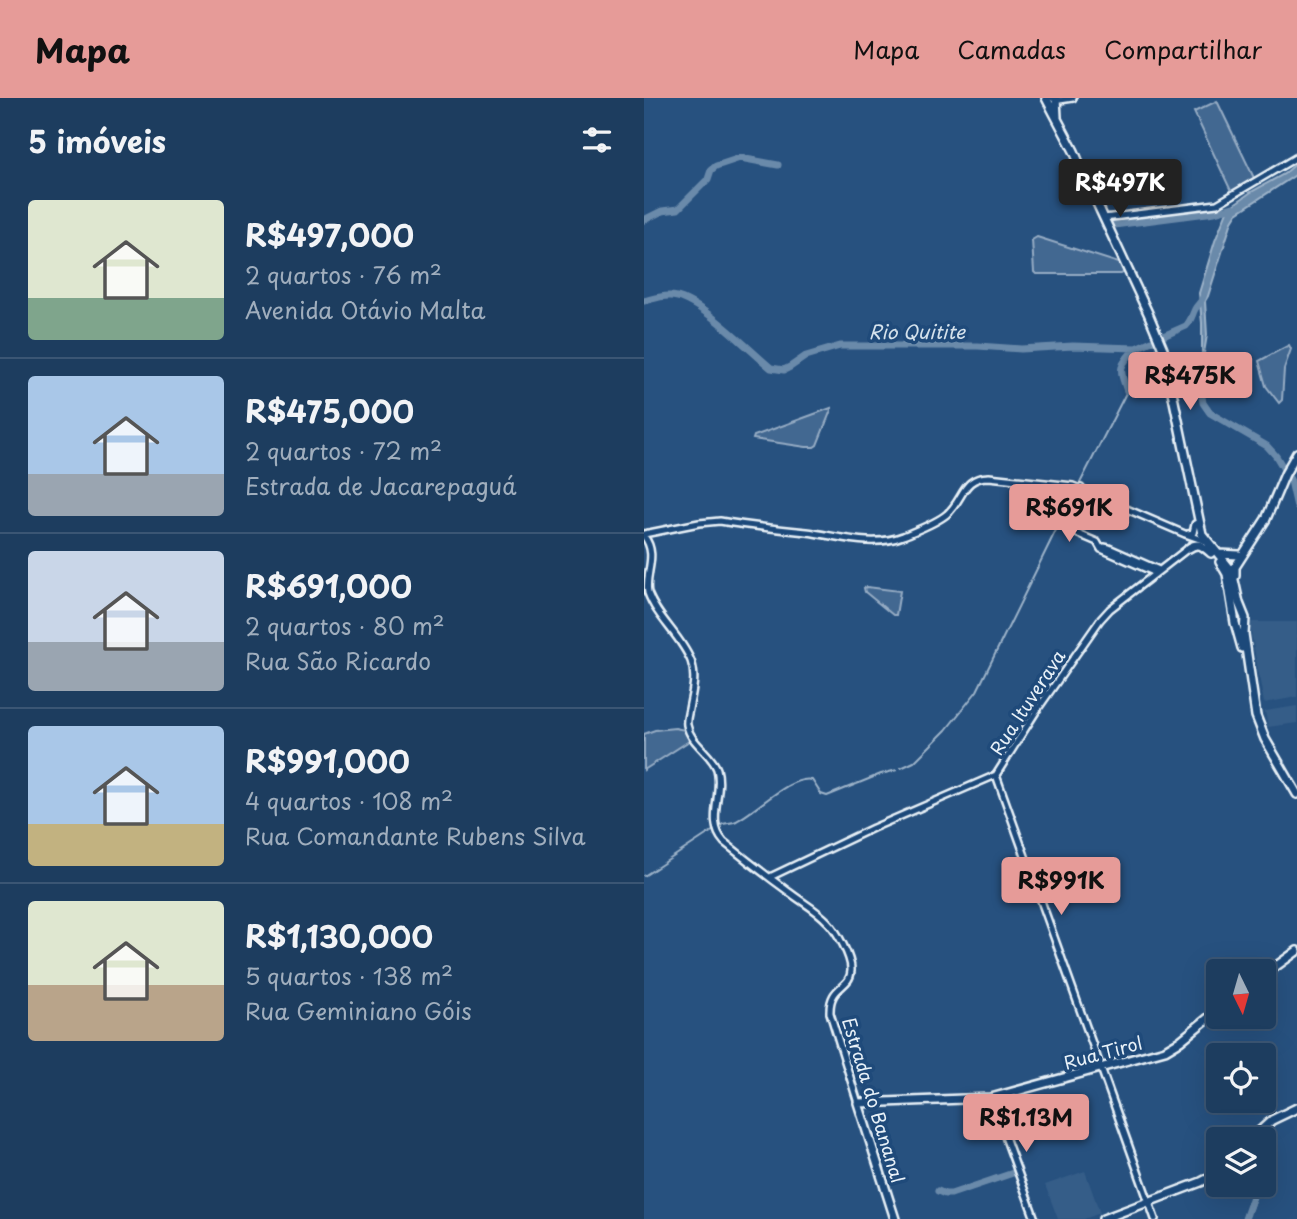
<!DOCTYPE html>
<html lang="pt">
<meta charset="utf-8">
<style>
body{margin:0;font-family:"Playpen Sans",sans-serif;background:#254465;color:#f1f3f6;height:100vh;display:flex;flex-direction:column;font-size:26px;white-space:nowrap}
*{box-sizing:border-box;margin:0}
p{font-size:23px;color:#a0aebd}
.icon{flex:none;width:38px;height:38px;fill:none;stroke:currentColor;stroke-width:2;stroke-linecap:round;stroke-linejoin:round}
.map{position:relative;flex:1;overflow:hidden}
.panel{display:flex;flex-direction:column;background:#1d3d5f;width:644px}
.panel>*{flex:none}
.needle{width:46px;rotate:175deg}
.buttons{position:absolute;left:562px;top:861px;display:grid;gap:14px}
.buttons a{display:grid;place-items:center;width:70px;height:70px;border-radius:7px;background:#1d3d5f;box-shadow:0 7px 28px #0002,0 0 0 2px #3b5674;font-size:35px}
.price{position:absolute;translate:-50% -60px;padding:0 16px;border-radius:7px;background:#e69b98;color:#111;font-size:23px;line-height:46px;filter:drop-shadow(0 2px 4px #0008)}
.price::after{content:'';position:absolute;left:50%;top:42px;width:21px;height:16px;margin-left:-10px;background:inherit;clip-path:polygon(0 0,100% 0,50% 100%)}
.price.active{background:#222;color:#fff}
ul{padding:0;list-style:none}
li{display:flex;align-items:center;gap:21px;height:175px;padding:0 28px}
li+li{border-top:2px solid #3b5674}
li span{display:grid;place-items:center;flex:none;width:196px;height:140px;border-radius:7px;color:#555}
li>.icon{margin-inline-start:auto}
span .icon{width:84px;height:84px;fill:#fffc;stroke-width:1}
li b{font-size:30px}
h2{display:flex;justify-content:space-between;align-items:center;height:84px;padding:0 28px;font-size:30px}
header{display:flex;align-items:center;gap:42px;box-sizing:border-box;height:98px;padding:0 35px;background:#e69b98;color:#111}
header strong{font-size:33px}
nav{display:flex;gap:38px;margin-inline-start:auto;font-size:24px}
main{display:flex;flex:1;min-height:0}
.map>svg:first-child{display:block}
</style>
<header>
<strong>Mapa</strong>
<nav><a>Mapa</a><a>Camadas</a><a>Compartilhar</a></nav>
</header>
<main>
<section class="panel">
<h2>5 imóveis<svg class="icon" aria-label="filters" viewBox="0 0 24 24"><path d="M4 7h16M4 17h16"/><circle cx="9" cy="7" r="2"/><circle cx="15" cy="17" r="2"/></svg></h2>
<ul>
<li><span style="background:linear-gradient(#dfe7d0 70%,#7fa58c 0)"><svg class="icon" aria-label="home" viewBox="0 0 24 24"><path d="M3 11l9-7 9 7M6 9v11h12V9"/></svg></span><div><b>R$497,000</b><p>2 quartos · 76 m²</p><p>Avenida Otávio Malta</p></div></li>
<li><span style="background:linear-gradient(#a9c7e8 70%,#9aa5b1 0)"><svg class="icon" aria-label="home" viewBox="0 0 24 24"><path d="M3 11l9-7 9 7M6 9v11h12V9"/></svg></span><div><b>R$475,000</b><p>2 quartos · 72 m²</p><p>Estrada de Jacarepaguá</p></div></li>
<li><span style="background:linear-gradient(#c9d6e8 65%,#9aa5b1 0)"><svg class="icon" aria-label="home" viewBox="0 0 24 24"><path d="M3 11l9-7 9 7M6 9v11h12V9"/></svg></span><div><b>R$691,000</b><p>2 quartos · 80 m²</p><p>Rua São Ricardo</p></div></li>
<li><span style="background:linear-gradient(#a9c7e8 70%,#c2b280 0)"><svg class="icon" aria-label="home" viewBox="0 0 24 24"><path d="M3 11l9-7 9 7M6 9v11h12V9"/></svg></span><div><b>R$991,000</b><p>4 quartos · 108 m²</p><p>Rua Comandante Rubens Silva</p></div></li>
<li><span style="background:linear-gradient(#dfe7d0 60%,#b9a48a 0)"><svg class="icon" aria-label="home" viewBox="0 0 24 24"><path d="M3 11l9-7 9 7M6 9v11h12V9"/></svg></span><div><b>R$1,130,000</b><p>5 quartos · 138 m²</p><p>Rua Geminiano Góis</p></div></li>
</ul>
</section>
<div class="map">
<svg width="653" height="1121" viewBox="0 0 653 1121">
<rect width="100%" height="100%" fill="#27517f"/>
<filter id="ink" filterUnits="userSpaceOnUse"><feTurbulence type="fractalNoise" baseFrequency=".0143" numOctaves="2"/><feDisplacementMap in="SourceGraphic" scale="14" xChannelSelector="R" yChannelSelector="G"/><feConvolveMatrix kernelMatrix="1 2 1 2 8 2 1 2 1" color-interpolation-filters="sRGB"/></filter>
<g filter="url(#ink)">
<!-- built -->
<path fill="#355d88" d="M 605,524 L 653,524 L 653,599 L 620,605 Z
M 653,608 L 653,625 L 624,629 L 621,613 Z
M 441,1073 L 456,1115 L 440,1121 L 414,1121 L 401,1087 Z"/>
<!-- green -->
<path fill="#436891" stroke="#96acc4" stroke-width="2" d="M 573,3 L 610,80 L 610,82 L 590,94 L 587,93 L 550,14 Z
M 393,139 L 478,166 L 482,173 L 477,176 L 392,176 L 390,174 L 388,142 Z
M 645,247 L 647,251 L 640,271 L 638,302 L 635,305 L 622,288 L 615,263 Z
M 187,310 L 187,312 L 173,347 L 170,349 L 162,349 L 109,341 L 110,338 Z
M 223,489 L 256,493 L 252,517 L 249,517 L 221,494 L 220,490 Z
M 31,630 L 41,632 L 45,643 L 0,672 L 0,636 L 11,632 Z"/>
<!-- water -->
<path fill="#6b8aaa" stroke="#9db3c9" stroke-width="2" d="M 653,65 L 653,76 L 593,115 L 588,123 L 564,198 L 561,203 L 563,237 L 558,267 L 558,225 L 555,195 L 571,143 L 583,113 L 582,112 L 607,94 L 640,76 Z"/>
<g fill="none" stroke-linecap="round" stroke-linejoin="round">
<!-- stream -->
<path stroke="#9db3c9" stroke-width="2" d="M 257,670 L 270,664 L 302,632 L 333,593 L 410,436 L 483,293
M 0,778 L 79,726 C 83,725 86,725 90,724 C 110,716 146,676 168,682 L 177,696 L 183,698 L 237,676 L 253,672"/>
<!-- river -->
<path stroke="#6b8aaa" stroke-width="7" d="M 0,122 L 18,113 L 34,111 L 64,81 L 67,72 L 72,68 L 96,60 L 134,67
M 470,127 L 571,114 L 589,109
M 0,203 C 8,201 18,197 27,198 C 54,199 105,252 127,270 L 140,272 L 146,269 L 162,258 L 196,248 L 334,248 L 377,251 L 429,248 L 492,250 L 542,228 C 547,223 548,217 551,211 C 554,206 557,205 559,199
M 559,258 L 557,292 L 559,305 L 566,315 L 623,348 L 632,358 L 647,383 L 653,409
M 483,293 C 475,270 474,269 492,250
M 294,1093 L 301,1096 L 307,1096 L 369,1075
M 601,1121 L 613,1087"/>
<!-- minor casing -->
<g stroke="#e8f1f8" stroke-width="10">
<path id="minor" d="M 408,0 L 416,2 L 429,0
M 460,120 L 573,106 L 653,59
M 437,390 L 438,397 L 423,428 L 425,432 L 453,444 L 457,451 L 512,475
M 0,436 L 55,425 L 76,423 C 105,428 134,431 163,434 C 194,438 229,450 259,438 C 273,432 291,426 303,416 C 320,401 318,379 345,379 L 429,388 L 541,436 L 561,443
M 544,436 L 549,435 L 551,426
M 0,438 C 15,458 0,475 4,495 C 13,520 37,538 47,563 C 53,579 48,595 45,611 C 44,616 42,622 43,627 C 46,645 67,655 73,671 C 80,695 61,723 80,744 C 101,761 123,778 145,794 C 158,804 173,812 184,824 C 193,833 208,860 207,873 C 206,891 185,887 186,915 L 214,1005
M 457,451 L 460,449 L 465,450 L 515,472
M 352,677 L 511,1121
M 126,779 L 229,730 L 352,677 L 393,612 L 456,522 L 466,511 L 547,448
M 347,1000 L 391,1121"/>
</g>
<!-- major casing -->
<g stroke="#e8f1f8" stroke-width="12">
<path id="major" d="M 402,0 L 430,53 L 445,88 L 504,215 L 519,251 L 558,436 L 588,473 L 595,505 L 601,520 L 600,536 L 612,618 L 621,641 L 653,696
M 412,0 L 413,19
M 545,450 C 555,444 559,448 567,455
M 575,456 L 595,457
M 576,464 L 583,476 L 591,525 L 598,550
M 591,478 L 591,469 L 622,421 L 641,376 L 653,355
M 620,877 L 653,853
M 607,1041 L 628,1022 L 653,1010
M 251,1121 L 214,1005 L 347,1000 L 521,952 L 536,943 L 574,912
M 459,1121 L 557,1084 L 574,1075"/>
</g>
<!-- minor -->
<use href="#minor" stroke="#1f4a7a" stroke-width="5"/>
<!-- major -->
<use href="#major" stroke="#1f4a7a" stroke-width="7"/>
</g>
</g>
<g text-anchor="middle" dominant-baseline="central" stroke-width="7" stroke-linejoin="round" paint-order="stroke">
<!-- street labels -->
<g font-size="18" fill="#e8f1f8" stroke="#1f4a7a">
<text transform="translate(383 604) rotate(-57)">Rua Ituverava</text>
<text transform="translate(459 954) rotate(-15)">Rua Tirol</text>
<text transform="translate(230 1002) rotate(73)">Estrada do Bananal</text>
</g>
<!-- water labels -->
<g font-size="19" font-style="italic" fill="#d5e2ec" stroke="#1f4a7a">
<text x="273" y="233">Rio Quitite</text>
</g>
</g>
</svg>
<div class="buttons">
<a><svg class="needle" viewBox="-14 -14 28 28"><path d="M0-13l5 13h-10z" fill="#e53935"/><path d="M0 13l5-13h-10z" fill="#a0aebd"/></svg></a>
<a><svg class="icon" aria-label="locate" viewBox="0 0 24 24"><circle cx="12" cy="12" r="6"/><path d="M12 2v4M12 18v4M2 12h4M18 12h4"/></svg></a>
<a><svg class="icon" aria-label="layers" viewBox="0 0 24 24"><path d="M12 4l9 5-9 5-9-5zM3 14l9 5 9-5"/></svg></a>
</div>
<b class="price active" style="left:476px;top:121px">R$497K</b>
<b class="price" style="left:546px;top:314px">R$475K</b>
<b class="price" style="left:425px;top:446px">R$691K</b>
<b class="price" style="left:417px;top:819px">R$991K</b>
<b class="price" style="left:382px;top:1056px">R$1.13M</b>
</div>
</main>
